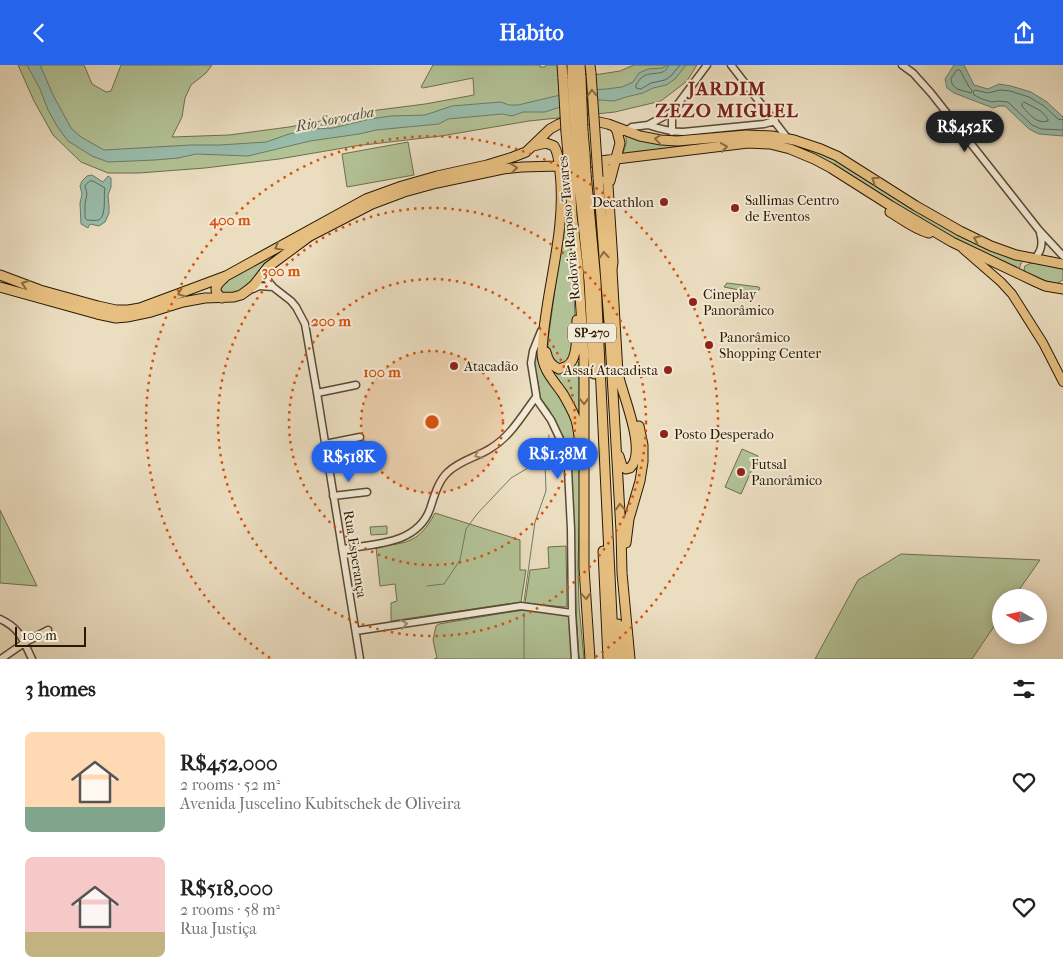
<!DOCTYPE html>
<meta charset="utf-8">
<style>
body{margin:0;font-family:"IM FELL French Canon",serif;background:#f2f2f2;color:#222;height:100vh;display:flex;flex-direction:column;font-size:19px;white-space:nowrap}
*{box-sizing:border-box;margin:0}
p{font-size:16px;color:#767676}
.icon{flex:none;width:28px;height:28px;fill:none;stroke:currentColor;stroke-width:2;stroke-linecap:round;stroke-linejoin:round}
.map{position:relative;height:594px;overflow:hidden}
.side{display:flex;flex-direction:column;background:#fff;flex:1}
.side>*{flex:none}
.needle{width:32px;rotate:279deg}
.fabs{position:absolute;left:992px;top:524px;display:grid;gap:10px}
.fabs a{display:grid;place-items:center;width:55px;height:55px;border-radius:50%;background:#fff;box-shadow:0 2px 12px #0003;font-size:25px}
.scale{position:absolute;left:15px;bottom:12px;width:71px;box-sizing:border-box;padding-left:5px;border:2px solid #2a1901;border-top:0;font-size:14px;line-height:18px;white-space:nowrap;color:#2a1901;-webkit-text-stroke:4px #f2e9d6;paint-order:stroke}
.price{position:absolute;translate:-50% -42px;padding:0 11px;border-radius:18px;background:#2563eb;color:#fff;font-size:16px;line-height:32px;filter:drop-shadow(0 1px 2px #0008)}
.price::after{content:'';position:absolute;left:50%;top:30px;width:15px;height:11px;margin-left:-8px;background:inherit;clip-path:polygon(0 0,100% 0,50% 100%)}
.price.current{background:#222;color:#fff}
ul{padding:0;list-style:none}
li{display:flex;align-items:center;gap:15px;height:125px;padding:0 25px}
li span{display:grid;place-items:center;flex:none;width:140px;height:100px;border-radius:8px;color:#555}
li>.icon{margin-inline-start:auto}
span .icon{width:60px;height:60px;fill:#fffc;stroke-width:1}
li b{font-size:21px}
h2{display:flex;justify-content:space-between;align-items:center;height:60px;padding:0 25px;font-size:21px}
header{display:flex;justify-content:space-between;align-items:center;height:65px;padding:0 25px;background:#2563eb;color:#fff;font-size:22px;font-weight:700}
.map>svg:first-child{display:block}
</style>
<header><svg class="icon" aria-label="back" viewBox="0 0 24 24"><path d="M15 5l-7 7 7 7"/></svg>Habito<svg class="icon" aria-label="share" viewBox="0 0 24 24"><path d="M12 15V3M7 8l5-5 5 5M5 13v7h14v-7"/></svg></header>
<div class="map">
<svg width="1063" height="594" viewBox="0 0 1063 594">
<rect width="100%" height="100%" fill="#ebddc0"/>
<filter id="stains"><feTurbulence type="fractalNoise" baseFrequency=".004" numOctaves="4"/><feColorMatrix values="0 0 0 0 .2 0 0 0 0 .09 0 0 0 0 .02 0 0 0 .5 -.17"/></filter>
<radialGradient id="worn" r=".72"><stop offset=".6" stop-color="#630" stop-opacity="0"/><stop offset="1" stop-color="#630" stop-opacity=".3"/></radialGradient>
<!-- green -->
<path fill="#b2c296" stroke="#6e6e4c" d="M 18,0 L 84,0 L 92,19 L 106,27 L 111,26 L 121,0 L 212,0 L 206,8 L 191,20 L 185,33 L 182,52 L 172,72 L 229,70 L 289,62 L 378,45 L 425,39 L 474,30 L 473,13 L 423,23 L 421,22 L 433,0 L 540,0 L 540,2 L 545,2 L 546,0 L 559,0 L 561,15 L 620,6 L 634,0 L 697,0 L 687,16 L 661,36 L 615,47 L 529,56 L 441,71 L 355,81 L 279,94 L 205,103 L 139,108 L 108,108 L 81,97 L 53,70 L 34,36 Z
M 625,69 L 643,74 L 746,72 L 789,76 L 836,94 L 914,143 L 1024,194 C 1020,199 1019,202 1020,208 L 959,177 L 785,80 L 622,90 C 625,83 628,77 625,69 Z
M 408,77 L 414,110 L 347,122 L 342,89 Z
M 565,107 L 573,209 L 576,272 L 574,286 L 565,299 C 552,300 548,287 548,276 L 565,149 L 563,108 Z
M 284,182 L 286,183 L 243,227 L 225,229 L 222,228 L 220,222 L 223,217 L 240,209 Z
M 1031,198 L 1047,199 L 1063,202 L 1063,215 L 1056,219 L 1034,212 L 1025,207 L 1024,204 L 1025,201 Z
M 727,218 L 759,222 L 760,224 L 755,228 L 724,222 Z
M 538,281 L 567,343 L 573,359 L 577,378 L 580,420 L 578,503 L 579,541 L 584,594 L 579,594 L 576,544 L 574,463 L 571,406 L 555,356 L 549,344 L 539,331 L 539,323 L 534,298 L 535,289 Z
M 577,296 L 579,298 L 579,346 L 577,348 L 557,317 L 548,298 L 574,300 Z
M 742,384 L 758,391 L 741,429 L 725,422 Z
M 0,445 L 37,521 L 0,518 Z
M 435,448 L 520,475 L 520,505 L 526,505 L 521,537 L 391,556 L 391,538 L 397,536 L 395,519 L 380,521 L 376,482 C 407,478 419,478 435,448 Z
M 387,461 L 387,469 L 371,470 L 370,462 Z
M 566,481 L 567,541 L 565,542 L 525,538 L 530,505 L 549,503 L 548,482 Z
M 901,489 L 1040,495 L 1014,532 L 1001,532 L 1001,551 L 972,594 L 815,594 L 858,515 Z
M 525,545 L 564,550 L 569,552 L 570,557 L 572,594 L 434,594 L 437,593 L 433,575 L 436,561 L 439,559 L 504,548 Z"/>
<!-- water -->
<path fill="#99bdac" stroke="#6d7b68" d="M 27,0 L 40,0 L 53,30 L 71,63 L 81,72 L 104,85 L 191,80 L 220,80 L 266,77 L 289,69 L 313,64 L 333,63 L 370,54 L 391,51 L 425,50 L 452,41 L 501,37 L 509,40 L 518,40 L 577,26 L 606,24 L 622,22 L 633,17 L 639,8 L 648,4 L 662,3 L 667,0 L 686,0 L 675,14 L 666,20 L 653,23 L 643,28 L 626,32 L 614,36 L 601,35 L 586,36 L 563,41 L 545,47 L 523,47 L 512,51 L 502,49 L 448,54 L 439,59 L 376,65 L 359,69 L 310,76 L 248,91 L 196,89 L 178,93 L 155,95 L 108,97 L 92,91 L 68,76 L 57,61 L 48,45 L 40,24 Z
M 954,0 L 964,0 L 974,20 L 988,24 L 999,19 L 1011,21 L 1031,27 L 1047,37 L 1063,52 L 1063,71 L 1039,69 L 1029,64 L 1005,41 L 999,41 L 993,43 L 954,28 L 947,23 L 945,14 Z
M 92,110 L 103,117 L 108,111 L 111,113 L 111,122 L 108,130 L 109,141 L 109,148 L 105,157 L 99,161 L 90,159 L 88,163 L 81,159 L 80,138 L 82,129 L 80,121 L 82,116 L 87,111 Z"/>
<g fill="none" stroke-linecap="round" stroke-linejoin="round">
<!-- shore -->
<path stroke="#626b56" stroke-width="1" d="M 668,0 C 666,12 652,6 644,11 C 640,13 638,17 636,20 L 636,23 L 641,24 L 651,18 L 665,15 L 671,11 L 680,0
M 957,5 L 960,5 L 969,22 L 972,25 L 971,28 L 957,24 L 952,19 L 951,14 Z
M 1024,37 L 1041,46 L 1048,54 L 1048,56 C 1036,59 1030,50 1022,41 L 1022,39 Z
M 1063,55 L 1058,54 L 1044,41 L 1029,32 L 1010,26 L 1000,25 L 988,28 L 975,25 L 973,27 L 974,30 L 982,34 L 992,37 L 998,36 L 1008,37 L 1032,60 L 1041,64 L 1063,65
M 90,116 L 93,116 L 105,123 C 103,131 107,150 99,155 C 96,156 90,155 87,155 L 85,153 L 85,139 L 87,129 L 85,121 Z"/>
<!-- stream -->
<path stroke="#6d7b68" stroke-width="1" d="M 548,383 L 549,370
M 427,521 L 444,519 L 460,495 L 466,464 L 477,449 L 511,413 L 538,397 L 548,385
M 524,536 L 535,457 L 546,426 L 545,398 L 548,387
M 524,594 L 524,548"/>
<!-- minor casing -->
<g stroke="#5a4a31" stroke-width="9">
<path id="minor" d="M 731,0 L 788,74
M 902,0 L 913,8 L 931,28 L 1039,165 L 1063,191
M 672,47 L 672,67
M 648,60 C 660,64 671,67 683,67 L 764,59 L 775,56
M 626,66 L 632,62 L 648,60 L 672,47 L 707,0
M 1033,194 C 1042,188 1043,177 1040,168
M 270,202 L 268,207 L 268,216 L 273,222 L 291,236 L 296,242 L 305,259 L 317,328 L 360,594
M 253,224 L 259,221 L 273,222
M 541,266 L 533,286 L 531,298 L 537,335 L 551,355 L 560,374 L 565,391 L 568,404 L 571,464 L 572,548 L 575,594
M 317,328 L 356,320
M 325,379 L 360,372
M 333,431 L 367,427
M 342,484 C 373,479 417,480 430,444 C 434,432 438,416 448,407 C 460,395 478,392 491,383 C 511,371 523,349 536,332
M 0,554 C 20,563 23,575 32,594
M 356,566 L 521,541 L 572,548
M 1,594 L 24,578 L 48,565"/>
</g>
<!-- major casing -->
<g stroke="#2a1901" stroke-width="10">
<path id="major" d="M 963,184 L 1001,217 L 1012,229 L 1043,278 L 1063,317"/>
</g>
<!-- highway casing -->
<g stroke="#2a1901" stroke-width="11">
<path id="highway" d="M 562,0 L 563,14
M 572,0 L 572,12
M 580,0 L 581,12
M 590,0 L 591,8
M 575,66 L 576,90
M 583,66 L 585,89
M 566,67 L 568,89
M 533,81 L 546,78 L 554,81 C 559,89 559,98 560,107 C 567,167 545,226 542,286 C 541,303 554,316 563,329 C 567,336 571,343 574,350 C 578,358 579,370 580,380
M 598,96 L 605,102 L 608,120 L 613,197 L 612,205 L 618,308 C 622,330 648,386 630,403 L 626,404 L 622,401 L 619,391
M 586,108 L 596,217 L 614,594
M 578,110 L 589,216 L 594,309
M 598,112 L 609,258 L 621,466 L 622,508 L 630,594
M 570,113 L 572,150 L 578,200 L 584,291 L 584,503 L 590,594
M 610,116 L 620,78 L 617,66 L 614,61
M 890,147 C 902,154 915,165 929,168
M 0,210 L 40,225 L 98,241 L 116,245 L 128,245 L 140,243 L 226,211 L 366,134 L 402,121 L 437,111 L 487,100 L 513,92 L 526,87 L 550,64 L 559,59 L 568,55 L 581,53 L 608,59 L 640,71 L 661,75 L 677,76 L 746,70 L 772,71 L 794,75 L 821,84 L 837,91 L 916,141 L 960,166 L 991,181 L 1016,190 L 1063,199
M 0,222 L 97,249 L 116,253 L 127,252 L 151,247 L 183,237 L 205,233 L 234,232 L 241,230 L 248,225 L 254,220 L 268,202 L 310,171 L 372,139 L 404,127 L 437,118 L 503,104 L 522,102 L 559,101 L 748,78 L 770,79 L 790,84 L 814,94 L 831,103 L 891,141 L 952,177 L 1036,217 L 1045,221 L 1063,224
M 222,233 C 211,225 217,219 225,212
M 546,287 C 548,296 551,300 559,304 C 560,303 566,302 567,301 C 579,294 576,267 577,255
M 626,478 L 629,454 L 640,416 L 643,397 L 643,380 L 639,361
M 603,486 L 608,594
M 618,559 L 622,594"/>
</g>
<!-- minor -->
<use href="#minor" stroke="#f2e9d6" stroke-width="6"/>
<!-- major -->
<use href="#major" stroke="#e6be80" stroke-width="8"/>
<!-- highway -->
<use href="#highway" stroke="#e6be80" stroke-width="9"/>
<!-- highway-bridge casing -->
<g stroke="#2a1901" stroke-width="11" stroke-linecap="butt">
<path id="highway-bridge" d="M 591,8 L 598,112
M 572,12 L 575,66
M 581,12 L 583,66
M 563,14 L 566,67
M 568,89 L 570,113
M 585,89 L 586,108
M 576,90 L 578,110"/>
</g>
<!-- highway-bridge -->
<use href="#highway-bridge" stroke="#e6be80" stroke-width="9"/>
</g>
<!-- one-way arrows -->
<defs><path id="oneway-chevron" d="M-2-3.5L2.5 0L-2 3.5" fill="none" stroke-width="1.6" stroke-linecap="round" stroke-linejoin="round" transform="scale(1.25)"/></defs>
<g stroke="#886c40">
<use href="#oneway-chevron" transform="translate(592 28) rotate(-93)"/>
<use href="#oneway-chevron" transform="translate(658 74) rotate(-173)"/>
<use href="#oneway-chevron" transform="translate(724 82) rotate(-8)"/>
<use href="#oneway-chevron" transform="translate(514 103) rotate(-6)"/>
<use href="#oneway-chevron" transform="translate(875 115) rotate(-147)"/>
<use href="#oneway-chevron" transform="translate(977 174) rotate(-156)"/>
<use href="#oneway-chevron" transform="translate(278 182) rotate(151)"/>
<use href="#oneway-chevron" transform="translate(604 190) rotate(-94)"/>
<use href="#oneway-chevron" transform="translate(25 219) rotate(-160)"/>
<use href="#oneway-chevron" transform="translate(181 228) rotate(158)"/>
<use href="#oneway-chevron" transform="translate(584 336) rotate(89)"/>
<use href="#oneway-chevron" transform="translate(620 442) rotate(-94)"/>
<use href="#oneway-chevron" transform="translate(586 531) rotate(86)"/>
</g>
<g stroke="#988b76">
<use href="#oneway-chevron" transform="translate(478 390) rotate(154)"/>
<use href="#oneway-chevron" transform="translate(404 559) rotate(-8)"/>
</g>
<!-- distance rings -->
<circle cx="432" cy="357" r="71" fill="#d5530b" fill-opacity=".12"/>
<g fill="none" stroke="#d5530b" stroke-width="2.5" stroke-dasharray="2.5 5">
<circle cx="432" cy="357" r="71"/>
<circle cx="432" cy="357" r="143"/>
<circle cx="432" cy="357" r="214"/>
<path d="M270 593A286 286 0 1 1 594 593"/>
</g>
<!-- markers -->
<g fill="#8f2418" stroke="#f2e9d6" stroke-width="2">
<circle cx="664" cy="137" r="5"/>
<circle cx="735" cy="143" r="5"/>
<circle cx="693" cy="237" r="5"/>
<circle cx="709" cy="280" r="5"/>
<circle cx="454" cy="301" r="5"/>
<circle cx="668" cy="305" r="5"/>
<circle cx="664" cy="369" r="5"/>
<circle cx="741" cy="407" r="5"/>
</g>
<g text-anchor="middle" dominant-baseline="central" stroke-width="4" stroke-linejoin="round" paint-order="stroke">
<!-- shield labels -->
<rect fill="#f2e9d6" stroke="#665741" stroke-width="1" x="568" y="258.5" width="48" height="19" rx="4"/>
<g font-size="12" font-weight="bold" fill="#2a1901">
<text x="592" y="268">SP-270</text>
</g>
<!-- poi labels -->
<g font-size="14" fill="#2a1901" stroke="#f2e9d6" text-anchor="start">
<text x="745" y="135">Sallimas Centro<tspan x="745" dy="16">de Eventos</tspan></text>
<text x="654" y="137" text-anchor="end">Decathlon</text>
<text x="703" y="229">Cineplay<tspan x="703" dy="16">Panorâmico</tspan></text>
<text x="719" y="272">Panorâmico<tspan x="719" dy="16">Shopping Center</tspan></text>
<text x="464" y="301">Atacadão</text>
<text x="658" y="305" text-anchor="end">Assaí Atacadista</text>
<text x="674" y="369">Posto Desperado</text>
<text x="751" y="399">Futsal<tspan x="751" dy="16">Panorâmico</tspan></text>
</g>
<!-- street labels -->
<g font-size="14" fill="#2a1901" stroke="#f2e9d6">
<text transform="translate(569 163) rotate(-95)">Rodovia Raposo Tavares</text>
<text transform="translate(355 489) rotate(81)">Rua Esperança</text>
</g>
<!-- water labels -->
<g font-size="15" font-style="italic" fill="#51523d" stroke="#f2e9d6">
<text transform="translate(335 54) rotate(-11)">Rio Sorocaba</text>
</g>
<!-- district labels -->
<g font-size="19" font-weight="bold" letter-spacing="1" fill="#7a1f14" stroke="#f2e9d6">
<text x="727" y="24">JARDIM<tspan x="727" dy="22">ZEZO MIGUEL</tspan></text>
</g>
</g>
<circle cx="432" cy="357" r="8" fill="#d5530b" stroke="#f2e9d6" stroke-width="2.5"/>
<g font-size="15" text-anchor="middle" font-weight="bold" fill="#d5530b" stroke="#f2e9d6" stroke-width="4" stroke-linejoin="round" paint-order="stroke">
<text x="230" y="160">400 m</text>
<text x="281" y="211">300 m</text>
<text x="331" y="261">200 m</text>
<text x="382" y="312">100 m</text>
</g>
<rect width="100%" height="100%" filter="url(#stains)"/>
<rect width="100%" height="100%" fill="url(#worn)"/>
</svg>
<div class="fabs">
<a><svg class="needle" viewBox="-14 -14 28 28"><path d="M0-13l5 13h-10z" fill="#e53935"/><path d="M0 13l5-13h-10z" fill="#767676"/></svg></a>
</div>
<div class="scale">100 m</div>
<b class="price current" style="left:965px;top:88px">R$452K</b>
<b class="price" style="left:558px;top:415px">R$1.38M</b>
<b class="price" style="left:349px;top:418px">R$518K</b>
</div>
<section class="side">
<h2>3 homes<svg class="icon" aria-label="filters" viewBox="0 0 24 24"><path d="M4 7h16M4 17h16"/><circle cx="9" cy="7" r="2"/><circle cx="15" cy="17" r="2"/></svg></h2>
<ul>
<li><span style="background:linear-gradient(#ffd9b3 75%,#7fa58c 0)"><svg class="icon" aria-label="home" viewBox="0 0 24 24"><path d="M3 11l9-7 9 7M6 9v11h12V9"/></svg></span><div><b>R$452,000</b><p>2 rooms · 52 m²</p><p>Avenida Juscelino Kubitschek de Oliveira</p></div><svg class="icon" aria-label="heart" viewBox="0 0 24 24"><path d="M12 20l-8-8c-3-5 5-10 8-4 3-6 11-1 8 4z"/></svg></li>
<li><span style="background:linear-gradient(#f6c9c9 75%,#c2b280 0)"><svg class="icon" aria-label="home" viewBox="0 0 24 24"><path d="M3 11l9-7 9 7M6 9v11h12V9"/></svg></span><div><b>R$518,000</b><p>2 rooms · 58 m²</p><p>Rua Justiça</p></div><svg class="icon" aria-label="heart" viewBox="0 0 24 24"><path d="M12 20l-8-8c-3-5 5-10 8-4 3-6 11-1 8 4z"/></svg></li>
</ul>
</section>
